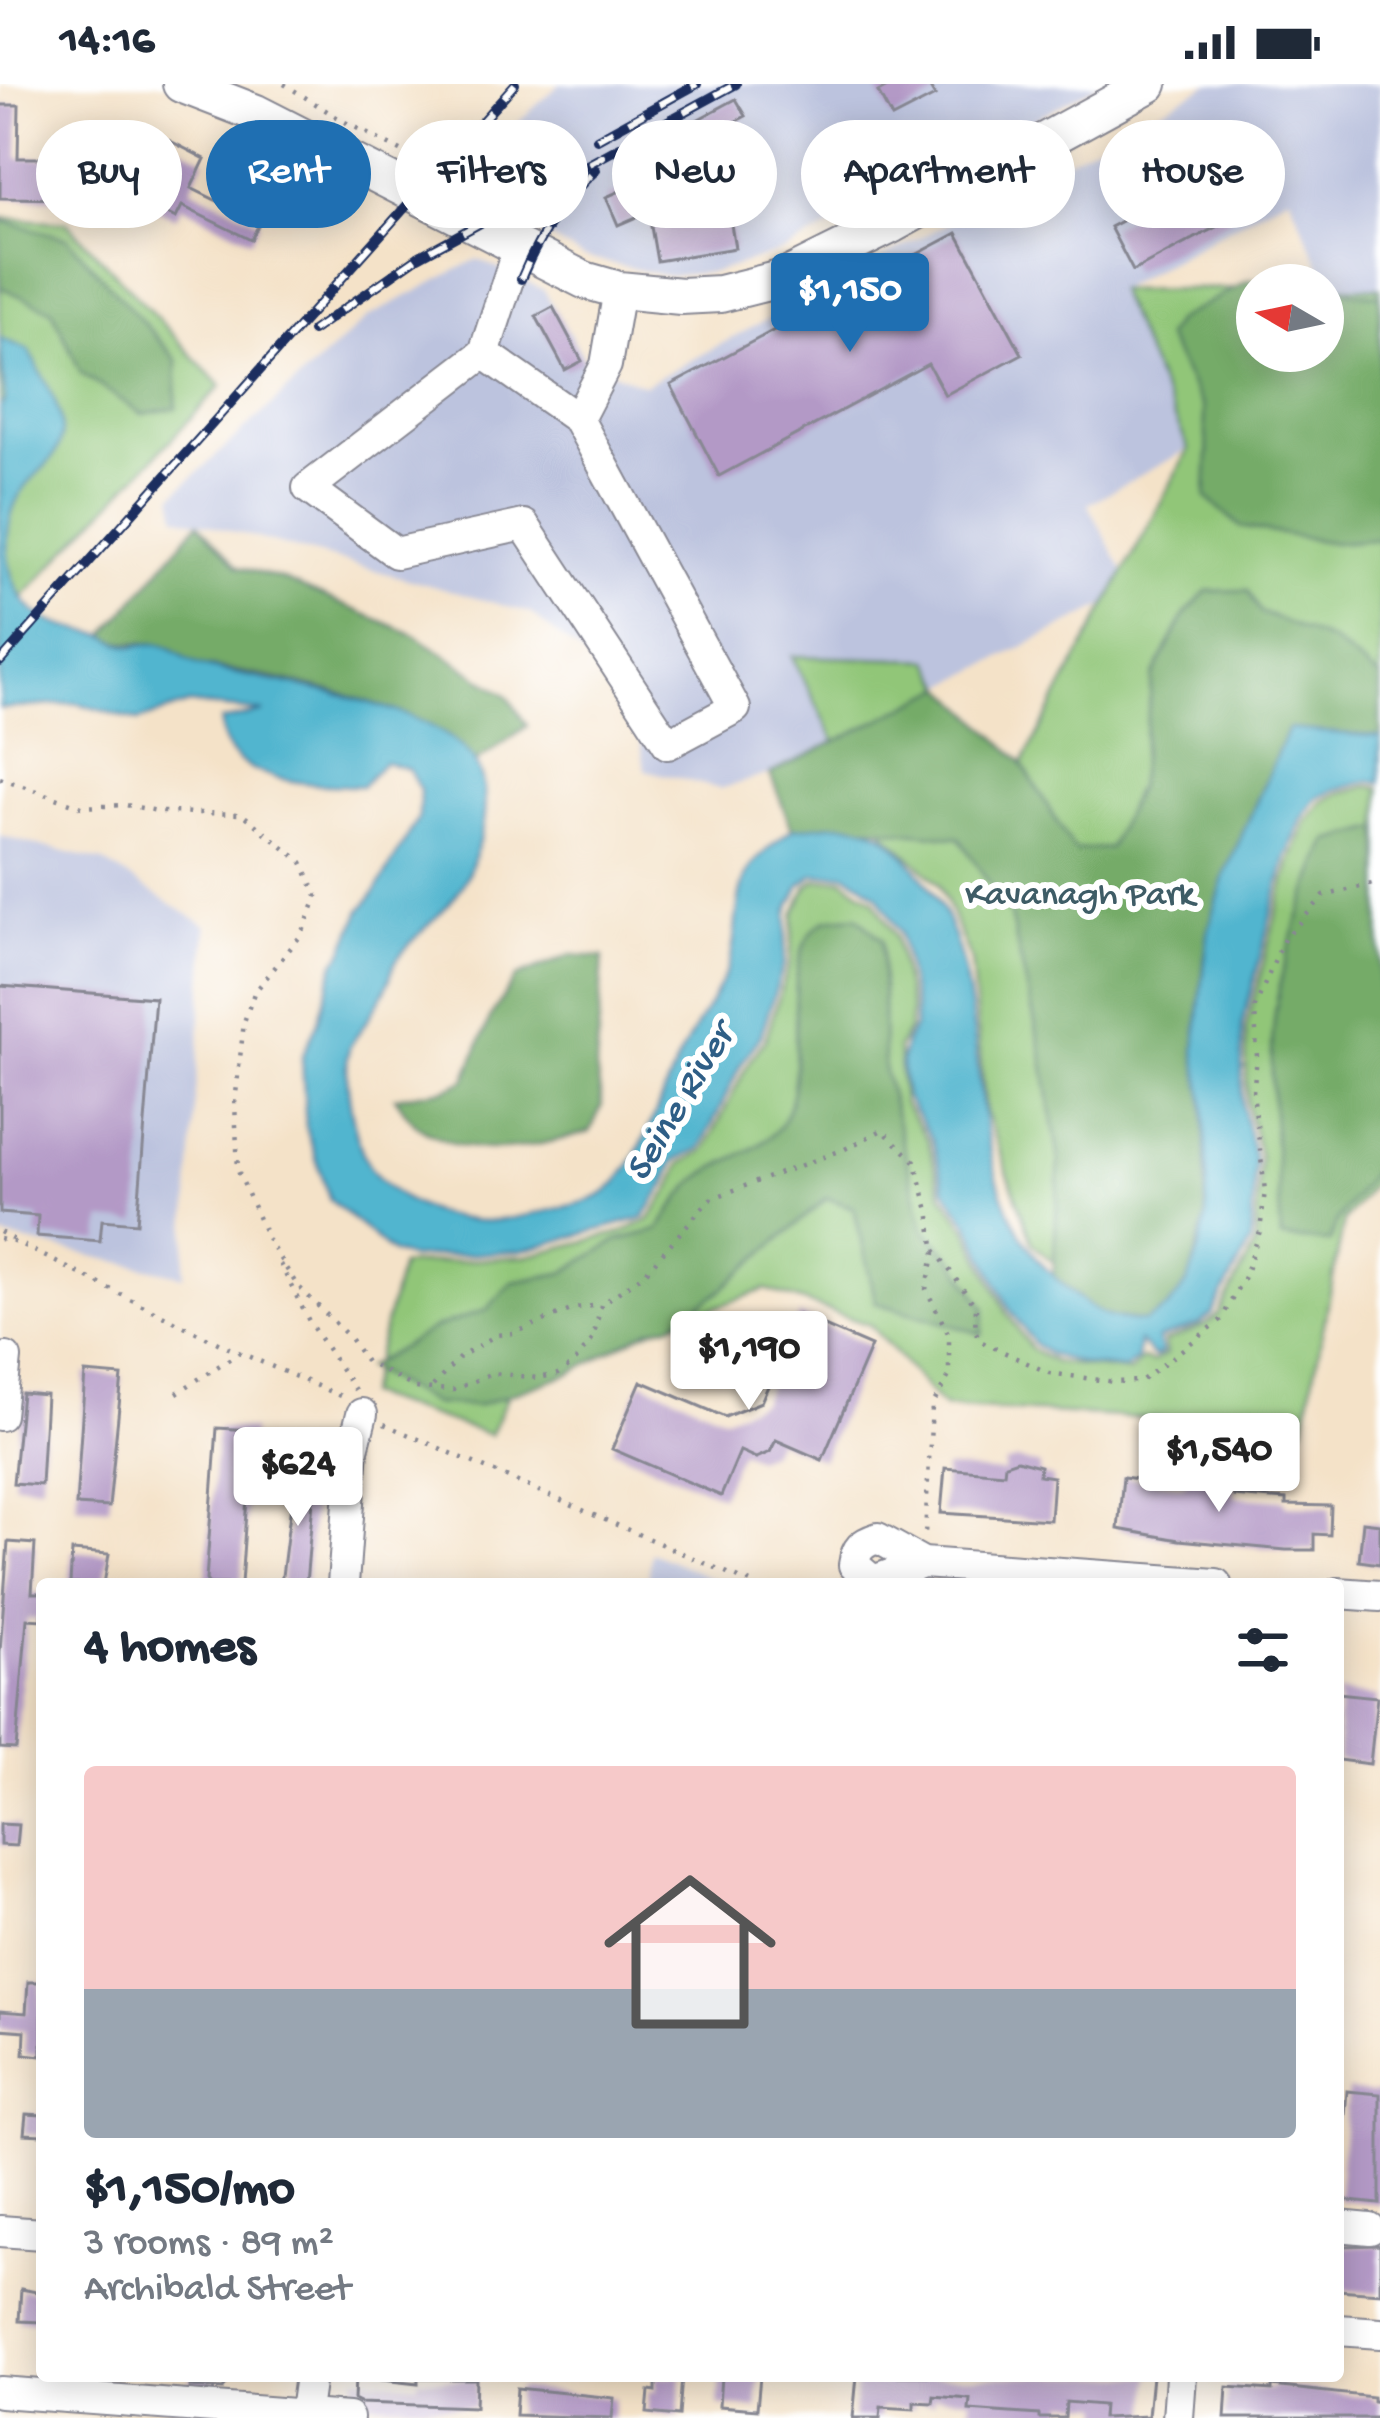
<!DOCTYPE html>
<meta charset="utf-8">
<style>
body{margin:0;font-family:"Gochi Hand",sans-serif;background:#f6f6f7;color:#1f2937;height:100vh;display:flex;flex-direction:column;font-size:45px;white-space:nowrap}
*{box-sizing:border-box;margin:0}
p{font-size:39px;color:#747a83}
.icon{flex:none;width:66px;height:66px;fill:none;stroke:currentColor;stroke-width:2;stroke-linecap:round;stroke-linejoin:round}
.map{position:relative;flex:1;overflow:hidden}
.drawer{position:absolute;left:36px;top:1494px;width:1308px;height:804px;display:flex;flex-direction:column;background:#fff;border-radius:12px;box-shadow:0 6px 30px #0003}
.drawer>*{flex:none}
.hud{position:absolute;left:36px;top:36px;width:1308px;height:108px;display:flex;gap:24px}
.needle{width:78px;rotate:279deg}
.tools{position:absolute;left:1236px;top:180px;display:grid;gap:24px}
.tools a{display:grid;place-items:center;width:108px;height:108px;border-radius:50%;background:#fff;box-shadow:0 6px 30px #0003;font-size:60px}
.price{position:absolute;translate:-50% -102px;padding:0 27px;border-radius:12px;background:#fff;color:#222;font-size:39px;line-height:78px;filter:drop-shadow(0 3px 6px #0008)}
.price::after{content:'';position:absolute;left:50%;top:72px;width:36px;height:27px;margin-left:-18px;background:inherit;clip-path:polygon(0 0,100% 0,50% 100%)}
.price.on{background:#1f6fb2;color:#fff}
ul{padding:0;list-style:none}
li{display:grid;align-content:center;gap:24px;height:636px;padding:0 48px}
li+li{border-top:3px solid #e0e1e3}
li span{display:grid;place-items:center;height:372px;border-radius:12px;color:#555}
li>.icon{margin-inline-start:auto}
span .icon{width:216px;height:216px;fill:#fffc;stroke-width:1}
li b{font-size:51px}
h2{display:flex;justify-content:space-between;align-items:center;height:144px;padding:0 48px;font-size:51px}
.pill{padding:0 42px;border-radius:54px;background:#fff;box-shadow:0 6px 30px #0003;font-size:42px;line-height:108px}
.pill.on{background:#1f6fb2;color:#fff}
.status{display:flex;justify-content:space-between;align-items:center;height:84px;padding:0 60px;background:#fff;direction:ltr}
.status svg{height:33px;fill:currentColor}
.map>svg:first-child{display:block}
</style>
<div class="status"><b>14:16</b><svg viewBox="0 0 49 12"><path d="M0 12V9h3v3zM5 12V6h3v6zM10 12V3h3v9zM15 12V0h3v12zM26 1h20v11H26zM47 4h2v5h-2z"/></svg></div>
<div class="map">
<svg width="1380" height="2334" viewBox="0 0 1380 2334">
<rect width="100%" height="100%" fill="#fff"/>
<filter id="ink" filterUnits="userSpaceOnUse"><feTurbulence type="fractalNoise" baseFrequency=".00833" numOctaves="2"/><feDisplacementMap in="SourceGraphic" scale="24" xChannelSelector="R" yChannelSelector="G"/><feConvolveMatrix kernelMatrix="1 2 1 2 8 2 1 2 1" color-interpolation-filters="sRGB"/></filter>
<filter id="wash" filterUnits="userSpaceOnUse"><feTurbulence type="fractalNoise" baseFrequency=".004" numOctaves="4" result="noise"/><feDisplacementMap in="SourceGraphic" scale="48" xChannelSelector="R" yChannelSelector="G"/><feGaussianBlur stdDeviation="2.7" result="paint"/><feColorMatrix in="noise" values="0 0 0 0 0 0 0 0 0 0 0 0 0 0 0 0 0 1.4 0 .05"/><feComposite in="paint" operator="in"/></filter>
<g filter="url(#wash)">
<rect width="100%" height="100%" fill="#f4e2c8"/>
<!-- industrial -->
<path fill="#bcc3de" d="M 560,0 L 1100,0 L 787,166 L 716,188 L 667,192 L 582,173 L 454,96 Z
M 1209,0 L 1380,0 L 1380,204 L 1329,203 L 1289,111 L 1117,206 L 1189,365 L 1088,420 L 1134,507 L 770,690 L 720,705 L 645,686 L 640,654 L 591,578 L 530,529 L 177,432 L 173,411 L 368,233 L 477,175 L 544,206 L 585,276 L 644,301 Z
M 0,752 L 102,777 L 207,842 L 184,1192 L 0,1152 Z
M 651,1468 L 725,1500 L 647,1500 Z"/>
<!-- green -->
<path fill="#91c678" stroke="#567a6b" stroke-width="3" d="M 0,134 L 67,138 L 221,302 L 22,514 L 0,545 Z
M 1323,203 L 1380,204 L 1380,675 L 1289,634 L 1103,1224 L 1033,1160 L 986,1029 L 971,877 L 939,800 L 878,742 L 792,572 L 930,576 L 1006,711 L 1189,365 L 1117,206 L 1257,204 L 1257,267 L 1323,267 Z
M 1368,702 L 1380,704 L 1380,1090 L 1344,1137 L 1304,1343 L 943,1323 L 870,1241 L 766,1205 L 515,1295 L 490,1351 L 366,1311 L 401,1181 L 527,1172 L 622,1148 L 649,1136 L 671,1104 L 681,1080 L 705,1066 L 745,985 L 766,953 L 790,878 L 794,831 L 807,803 L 816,796 L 843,795 L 874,816 L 895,851 L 911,927 L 909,945 L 898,964 L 903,1018 L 928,1056 L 942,1109 L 967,1145 L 1007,1229 L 1031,1265 L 1054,1278 L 1130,1288 L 1142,1275 L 1153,1278 L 1166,1270 L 1164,1258 L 1206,1241 L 1218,1231 L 1255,1162 L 1260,1075 L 1247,1021 L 1246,944 L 1290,778 L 1307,737 L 1322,718 L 1339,709 Z"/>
<!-- forest -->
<path fill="#74ab68" stroke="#486d63" stroke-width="3" d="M 0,136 L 67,154 L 177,276 L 176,324 L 142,330 L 81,289 L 52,226 L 0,203 Z
M 1249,196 L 1291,201 L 1257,201 L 1257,267 L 1323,267 L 1323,205 L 1380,211 L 1380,455 L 1334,459 L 1241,443 L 1206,413 L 1208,369 L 1203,323 L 1165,253 L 1175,237 Z
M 198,439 L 238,483 L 281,495 L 415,551 L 508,612 L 527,642 L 475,679 C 434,619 267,591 196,581 C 181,572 169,564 151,560 C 132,556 126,564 105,551 Z
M 1248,506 L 1260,528 L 1332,557 L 1380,594 L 1380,653 L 1288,645 L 1225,790 L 1205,872 L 1195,968 L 1204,1015 L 1206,1133 L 1189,1198 L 1169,1223 L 1144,1238 L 1100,1232 L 1053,1192 L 1059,1076 L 1042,969 L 1010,831 L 959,754 L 859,742 L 792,745 L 770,690 L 945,603 L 1020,676 L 1074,766 L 1109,764 L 1137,703 L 1153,592 L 1185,530 L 1207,507 Z
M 1380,744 L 1380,1078 L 1337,1137 L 1330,1158 L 1281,1154 C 1279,1093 1270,1031 1272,970 C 1273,896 1300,824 1328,757 Z
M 857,832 L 882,856 L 884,984 L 924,1145 L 954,1176 L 985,1224 L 982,1250 L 876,1219 L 854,1124 L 827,1114 L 720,1207 L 672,1240 L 648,1246 L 571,1289 L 477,1322 L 434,1320 L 366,1284 L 434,1244 L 486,1226 L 513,1198 L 563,1189 L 618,1156 L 658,1146 C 673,1126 684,1104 706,1089 C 730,1073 768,1064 783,1037 C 813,984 773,875 821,839 C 830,833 845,833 857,832 Z
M 571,871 L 603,873 L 596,985 L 602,1021 L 590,1048 C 532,1063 472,1080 418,1042 C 409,1036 402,1022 395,1013 L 445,1005 L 465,996 L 491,932 L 516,893 Z"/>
<!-- water -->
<path fill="#51b5cf" stroke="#367296" stroke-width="3" d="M 0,254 L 29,266 C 41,292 69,330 60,359 C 55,374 43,384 33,394 C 3,422 0,477 21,512 C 38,540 72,545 100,550 C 111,553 121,562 133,562 C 144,561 149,559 160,560 C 176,563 183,576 199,581 C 265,601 463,615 482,696 C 490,727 478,766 466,794 C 452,826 415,848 396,877 C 391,885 391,894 387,902 C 377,924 361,944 349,964 C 343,994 354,1063 373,1087 C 400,1121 445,1137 487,1137 C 505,1137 587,1120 602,1111 C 639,1089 662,1006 682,968 C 695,941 714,916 726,888 C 740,857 731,810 752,782 C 762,768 779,756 792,745 C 817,742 849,735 873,746 C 890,753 902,768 914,782 C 1016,899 936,1091 1064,1202 C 1094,1228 1103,1236 1144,1238 L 1169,1223 L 1188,1198 L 1199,1167 L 1206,1133 L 1207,1096 L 1204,1015 L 1195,968 L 1208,848 L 1225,790 L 1288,645 L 1380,653 L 1380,699 L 1369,697 L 1337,705 L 1316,715 L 1302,735 L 1286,775 L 1242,942 L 1242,1021 L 1255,1078 L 1251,1158 L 1212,1230 L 1200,1240 L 1158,1255 L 1162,1268 L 1154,1273 L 1139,1257 L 1137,1276 L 1126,1285 L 1088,1281 L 1050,1271 L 1034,1260 L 1009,1224 L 969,1140 L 945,1105 L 932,1055 L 906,1014 L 901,978 L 905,959 L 914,944 L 915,926 L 900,849 L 878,812 L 862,799 L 845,790 L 813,791 L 801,801 L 788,827 L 784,880 L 761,951 L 740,982 L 701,1064 L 675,1077 L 665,1102 L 643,1134 L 521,1167 L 411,1174 L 392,1169 L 330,1116 L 306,1044 L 302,973 L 318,937 L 336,876 L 343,868 L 361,826 L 376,807 L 419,733 L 420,706 L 408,685 L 384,678 L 362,702 C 319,702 218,700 221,637 L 264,628 L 189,620 L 138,637 L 77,619 L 0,625 L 0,324 L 5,315 Z"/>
<g id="blocks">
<!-- building -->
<path fill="#b399c6" d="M 893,0 L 928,0 L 935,12 L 892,34 L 878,8 Z
M 736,15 L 746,32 L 661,76 L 652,60 Z
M 0,21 L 19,21 L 18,74 L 89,74 L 88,115 L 0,114 Z
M 151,47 L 205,75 L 191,104 L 260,138 L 251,156 L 182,122 L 176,134 L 111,102 L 130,64 L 140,69 Z
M 1209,91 L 1231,135 L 1133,187 L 1110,143 Z
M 636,100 L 648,128 L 618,141 L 606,113 Z
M 727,117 L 735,164 L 657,177 L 649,131 Z
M 957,149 L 1022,270 L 945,311 L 928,280 L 719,392 L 671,301 Z
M 553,223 L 582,277 L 565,286 L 536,232 Z
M 0,902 L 155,914 L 137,1139 L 102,1136 L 100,1157 L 37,1152 L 38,1132 L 0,1129 Z
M 799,1231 L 871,1262 L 822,1376 L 776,1356 L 770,1368 L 756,1374 L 740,1367 L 721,1412 L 612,1365 L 641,1297 L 725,1333 L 761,1318 Z
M 85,1289 L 122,1292 L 109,1423 L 76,1421 Z
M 22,1309 L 46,1311 L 41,1401 L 13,1399 Z
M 217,1344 L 252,1346 L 251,1362 L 298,1366 L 296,1388 L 249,1384 L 241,1500 L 209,1500 L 206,1496 Z
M 1017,1376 L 1040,1382 L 1039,1391 L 1053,1393 L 1050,1436 L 941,1429 L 945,1384 L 1004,1389 L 1005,1380 Z
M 287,1390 L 315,1392 L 306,1500 L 281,1500 L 292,1413 L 285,1412 Z
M 1192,1390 L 1236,1391 L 1234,1412 L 1286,1416 L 1286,1421 L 1331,1422 L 1330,1451 L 1314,1450 L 1314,1466 L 1286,1466 L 1179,1456 L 1118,1445 L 1123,1393 L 1184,1401 Z
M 1363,1438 L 1380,1440 L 1380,1480 L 1359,1477 Z
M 8,1458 L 35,1460 L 32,1509 L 42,1509 L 42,1536 L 27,1535 L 16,1665 L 0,1664 L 0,1568 Z
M 72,1467 L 109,1470 L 104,1500 L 70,1500 Z
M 1338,1609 L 1377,1613 L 1370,1680 L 1338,1676 Z
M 0,1740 L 18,1741 L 16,1762 L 0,1761 Z
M 28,1898 L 42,1898 L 42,1972 L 24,1970 L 25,1947 L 0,1945 L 0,1927 L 26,1929 Z
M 1347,2007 L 1380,2010 L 1380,2120 L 1338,2116 Z
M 26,2030 L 42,2031 L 42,2051 L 24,2050 Z
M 1380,2161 L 1380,2209 L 1338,2206 L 1338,2169 L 1344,2169 L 1344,2162 Z
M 21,2205 L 42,2209 L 42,2238 L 19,2237 Z
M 191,2292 L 207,2292 L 226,2301 L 223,2305 L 190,2303 Z
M 656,2292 L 682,2292 L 679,2332 L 647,2329 L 649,2307 L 656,2308 Z
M 721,2292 L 760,2292 L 757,2325 L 719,2322 Z
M 857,2292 L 1152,2292 L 1148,2332 L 1102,2334 L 1103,2321 L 1066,2318 L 1065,2334 L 1039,2334 L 1039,2331 L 969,2326 L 970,2315 L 934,2312 L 933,2319 L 914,2318 L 914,2325 L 881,2323 L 880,2334 L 853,2334 Z
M 355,2293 L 418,2300 L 418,2295 L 476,2295 L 475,2323 L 360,2319 L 354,2316 Z
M 1272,2302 L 1373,2313 L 1373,2317 L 1380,2318 L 1380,2334 L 1225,2334 L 1227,2303 L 1272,2306 Z
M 517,2304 L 614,2314 L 612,2334 L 515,2331 Z"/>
</g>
</g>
<g filter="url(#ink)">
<use href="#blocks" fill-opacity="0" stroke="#888893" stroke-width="3"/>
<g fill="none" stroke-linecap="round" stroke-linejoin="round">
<!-- minor casing -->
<g stroke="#888893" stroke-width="34">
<path id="minor" d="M 484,269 L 518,165
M 578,335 L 484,269 L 308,404 L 396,469 L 524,441 L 668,660 L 735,624 L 578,335 L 606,281 L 619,206
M 0,1331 L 6,1274
M 923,1479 L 878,1454 C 862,1459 856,1464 854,1481 L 873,1497 L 923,1479 L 1216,1500
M 343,1500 L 353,1365 L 362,1330
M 1338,1509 L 1380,1512
M 1338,2142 L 1370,2145
M 0,2147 L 42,2150
M 1338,2246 L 1380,2249
M 0,2308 L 348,2334
M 304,2334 L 310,2292
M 1178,2334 L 1181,2292"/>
</g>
<!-- major casing -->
<g stroke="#888893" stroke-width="40">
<path id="major" d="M 181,0 L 256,29 L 584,196 L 619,206 L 681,212 L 720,210 L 784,194 L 893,140 L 1149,0"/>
</g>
<!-- path -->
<path stroke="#888893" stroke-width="4.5" stroke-dasharray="3 9" stroke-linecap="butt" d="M 284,0 L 343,37 L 482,109
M 862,121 L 910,95
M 0,694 L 82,723 L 126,721 L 163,728 L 242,730 L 302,778 L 317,812 L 302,850 L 254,909 L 244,938 L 235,1019 L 238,1087 L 269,1158 L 297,1201 L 350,1254 L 366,1278 L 416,1304 L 454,1306 L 492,1289 L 538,1294 L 558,1290 L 573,1280 L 593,1255 L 601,1221 L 645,1189 L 710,1115 L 845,1065 L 882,1046 L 915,1077 L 929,1126 L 935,1169 L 926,1205 L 949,1251 L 949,1292 L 932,1322 L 925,1450
M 0,1148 L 14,1156
M 0,1155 L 18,1159 L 222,1261 L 345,1314
M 935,1166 L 976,1223 L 975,1247 L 982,1258 L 1049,1289 L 1114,1298 L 1141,1297 L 1221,1236 L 1246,1189 L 1260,1147 L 1265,1107 L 1253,1008 L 1257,974 L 1255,923 L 1284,855 L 1324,812 L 1380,798
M 280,1180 L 311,1241 L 357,1309
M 433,1302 L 460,1273 L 496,1251 L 514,1249 L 576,1224 L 601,1221
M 177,1309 L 237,1270
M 384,1340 L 753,1500"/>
<!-- minor -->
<use href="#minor" stroke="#fff" stroke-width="30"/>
<!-- major -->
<use href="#major" stroke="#fff" stroke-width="36"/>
<!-- rail casing -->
<g stroke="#1b2f5e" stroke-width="10">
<path id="rail" d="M 597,55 L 697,0
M 521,195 C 538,154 563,116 596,86
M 312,247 L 418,173 L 736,0
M 0,578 L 515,0"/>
</g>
<!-- rail -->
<use href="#rail" stroke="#fff" stroke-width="6" stroke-dasharray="18" stroke-linecap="butt"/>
</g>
</g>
<g text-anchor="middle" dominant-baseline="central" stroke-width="12" stroke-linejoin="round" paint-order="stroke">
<!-- park labels -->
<g font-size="36" fill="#3e5c66" stroke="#fff">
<text x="1080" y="812">Kavanagh Park</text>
</g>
<!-- water labels -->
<g font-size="39" font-style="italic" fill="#2e5e86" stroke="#fff">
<text transform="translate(682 1020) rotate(-59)">Seine River</text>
</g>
</g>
</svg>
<div class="tools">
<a><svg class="needle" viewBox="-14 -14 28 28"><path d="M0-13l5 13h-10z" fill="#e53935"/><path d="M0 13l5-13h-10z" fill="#747a83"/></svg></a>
</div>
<b class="price on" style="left:850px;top:271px">$1,150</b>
<b class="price" style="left:749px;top:1329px">$1,190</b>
<b class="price" style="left:1219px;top:1431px">$1,540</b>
<b class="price" style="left:298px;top:1445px">$624</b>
<div class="hud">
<a class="pill">Buy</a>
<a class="pill on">Rent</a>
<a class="pill">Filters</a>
<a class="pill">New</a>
<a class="pill">Apartment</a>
<a class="pill">House</a>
</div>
<section class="drawer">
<h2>4 homes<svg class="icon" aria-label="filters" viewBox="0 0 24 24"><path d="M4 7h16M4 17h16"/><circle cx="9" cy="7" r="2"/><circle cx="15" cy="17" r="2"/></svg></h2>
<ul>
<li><span style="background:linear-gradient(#f6c9c9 60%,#9aa5b1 0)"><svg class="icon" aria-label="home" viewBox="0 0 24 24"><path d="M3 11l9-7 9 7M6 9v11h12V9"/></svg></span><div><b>$1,150/mo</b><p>3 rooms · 89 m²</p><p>Archibald Street</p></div></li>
</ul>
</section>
</div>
